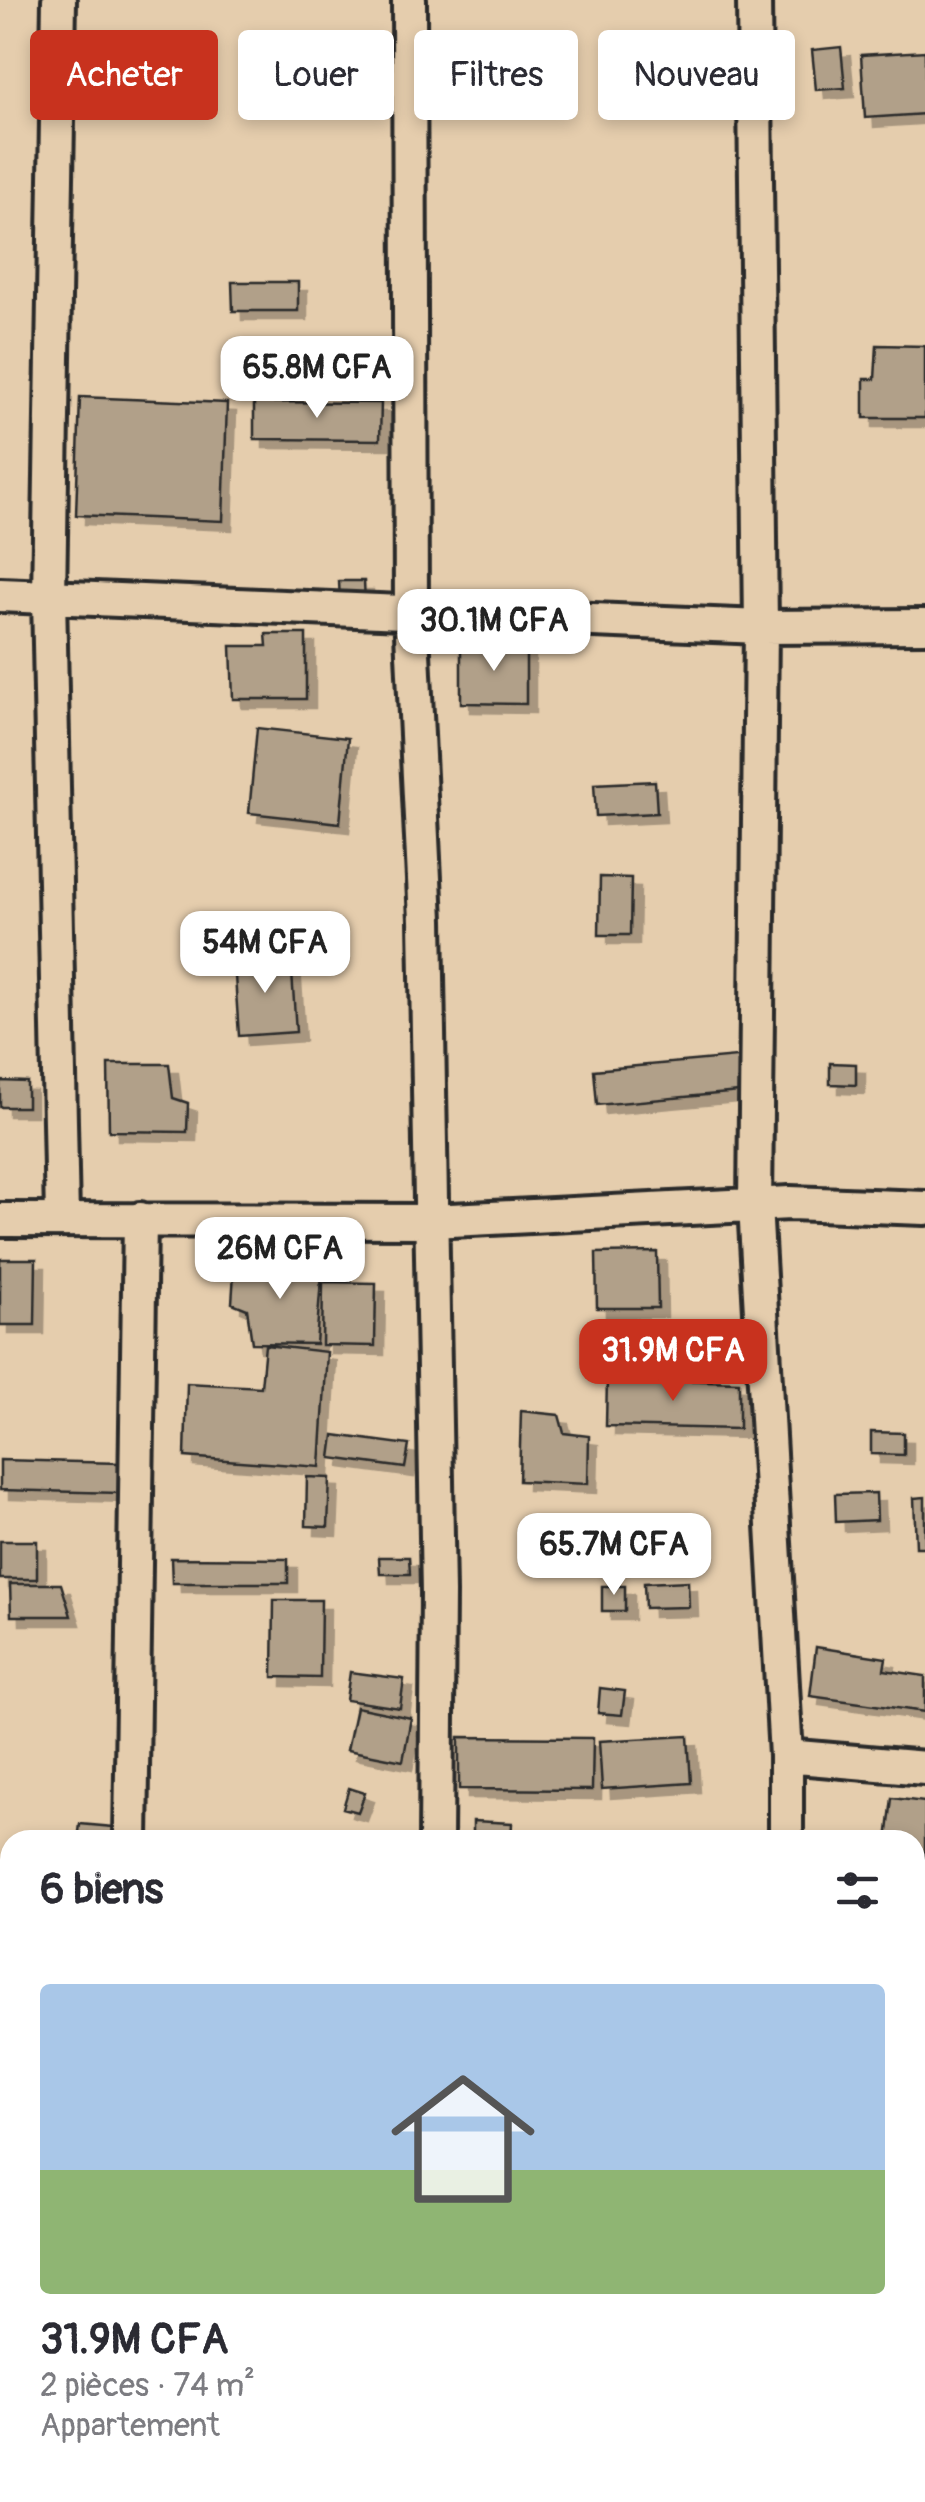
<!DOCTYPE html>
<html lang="fr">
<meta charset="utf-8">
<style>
body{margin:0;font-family:Pangolin,sans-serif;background:#f2f2f3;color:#2b2b33;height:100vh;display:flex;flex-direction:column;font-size:38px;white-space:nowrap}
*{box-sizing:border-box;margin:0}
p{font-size:32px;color:#7c7c81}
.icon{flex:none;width:55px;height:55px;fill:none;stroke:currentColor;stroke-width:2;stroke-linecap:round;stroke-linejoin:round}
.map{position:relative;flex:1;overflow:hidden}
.drawer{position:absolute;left:0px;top:1830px;width:925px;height:672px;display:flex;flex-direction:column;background:#fff;border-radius:30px 30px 0 0;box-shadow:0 5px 15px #0003}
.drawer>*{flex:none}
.top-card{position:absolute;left:30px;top:30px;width:865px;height:90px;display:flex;gap:20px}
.price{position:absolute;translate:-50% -85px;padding:0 22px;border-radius:20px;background:#fff;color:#222;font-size:32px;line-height:65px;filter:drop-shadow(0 2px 5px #0008)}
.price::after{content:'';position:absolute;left:50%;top:60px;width:30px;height:22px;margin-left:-15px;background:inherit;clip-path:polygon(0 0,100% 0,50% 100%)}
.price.current{background:#c8321e;color:#fff}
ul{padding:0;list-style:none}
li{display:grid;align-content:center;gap:20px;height:530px;padding:0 40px}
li+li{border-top:2px solid #e1e1e2}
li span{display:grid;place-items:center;height:310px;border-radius:10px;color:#555}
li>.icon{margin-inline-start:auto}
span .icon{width:180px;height:180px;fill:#fffc;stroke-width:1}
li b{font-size:42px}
h2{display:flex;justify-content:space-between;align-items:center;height:120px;padding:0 40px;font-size:42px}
.tag{padding:0 35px;border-radius:10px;background:#fff;box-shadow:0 5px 15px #0003;font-size:35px;line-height:90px}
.tag.current{background:#c8321e;color:#fff}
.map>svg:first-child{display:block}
</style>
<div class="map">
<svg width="925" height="2502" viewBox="0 0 925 2502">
<defs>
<filter id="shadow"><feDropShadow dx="9" dy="9" stdDeviation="0" flood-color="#0004"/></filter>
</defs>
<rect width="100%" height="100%" fill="#e5cdad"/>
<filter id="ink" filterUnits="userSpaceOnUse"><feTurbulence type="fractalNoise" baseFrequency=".01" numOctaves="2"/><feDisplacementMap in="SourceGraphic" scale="20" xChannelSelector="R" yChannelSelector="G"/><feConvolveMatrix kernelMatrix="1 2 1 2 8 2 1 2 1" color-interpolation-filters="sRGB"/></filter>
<g filter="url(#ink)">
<!-- building -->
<path fill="#b1a089" stroke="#2b2b2b" stroke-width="2.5" filter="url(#shadow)" d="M 841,47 L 845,88 L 816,90 L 812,50 Z
M 925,51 L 925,114 L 865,118 L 861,55 Z
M 232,282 L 298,282 L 298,311 L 233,311 Z
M 877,345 L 925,346 L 925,418 L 864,418 L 864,379 L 875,379 Z
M 80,397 L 227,403 L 223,521 L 76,515 Z
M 254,402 L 381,403 L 380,440 L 254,439 Z
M 339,581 L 364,581 L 365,602 L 340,602 Z
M 266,634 L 306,634 L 306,699 L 233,699 L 231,646 L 267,646 Z
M 461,644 L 526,644 L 526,704 L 461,703 Z
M 257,728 L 348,738 L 340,823 L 249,813 Z
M 655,781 L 657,813 L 596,816 L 594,784 Z
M 600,877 L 631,878 L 630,935 L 599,935 Z
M 291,957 L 296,1032 L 239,1036 L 234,961 Z
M 747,1056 L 750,1091 L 597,1105 L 594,1070 Z
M 830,1063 L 856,1064 L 856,1085 L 830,1084 Z
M 108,1064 L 169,1064 L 173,1098 L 188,1103 L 187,1132 L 109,1131 Z
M 0,1081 L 27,1082 L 27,1107 L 0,1107 Z
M 657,1252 L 658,1308 L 597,1308 L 596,1253 Z
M 0,1259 L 36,1259 L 35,1325 L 0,1325 Z
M 252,1261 L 322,1266 L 316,1344 L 252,1343 L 247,1309 L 232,1303 L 234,1273 L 252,1273 Z
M 323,1282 L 376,1283 L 375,1346 L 322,1345 Z
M 265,1345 L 327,1352 L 320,1467 L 185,1457 L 187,1383 L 261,1387 Z
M 607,1378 L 739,1382 L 739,1429 L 606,1426 Z
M 521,1411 L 559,1415 L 564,1433 L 589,1436 L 588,1484 L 519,1481 Z
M 871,1432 L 904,1433 L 904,1455 L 871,1454 Z
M 334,1435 L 409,1445 L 405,1468 L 331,1458 Z
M 0,1460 L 120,1463 L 119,1493 L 0,1490 Z
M 307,1477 L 330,1478 L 328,1527 L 306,1526 Z
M 876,1493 L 877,1520 L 836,1522 L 835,1494 Z
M 925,1497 L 925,1547 L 916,1547 L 914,1498 Z
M 0,1541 L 37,1541 L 37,1579 L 0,1579 Z
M 379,1557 L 409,1557 L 410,1574 L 380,1574 Z
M 171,1558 L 288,1559 L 288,1583 L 172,1583 Z
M 688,1581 L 689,1607 L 645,1608 L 644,1583 Z
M 10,1584 L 61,1584 L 71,1616 L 11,1616 Z
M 602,1586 L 625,1586 L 625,1611 L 602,1611 Z
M 274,1600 L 321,1600 L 320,1678 L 273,1677 Z
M 816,1647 L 886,1658 L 884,1670 L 925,1676 L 925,1712 L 810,1696 Z
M 350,1672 L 404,1679 L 400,1708 L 346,1700 Z
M 600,1688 L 625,1691 L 622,1715 L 598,1713 Z
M 356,1707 L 411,1718 L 403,1761 L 347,1750 Z
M 688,1736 L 691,1783 L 602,1789 L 599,1741 Z
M 459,1737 L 593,1738 L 592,1790 L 459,1789 Z
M 349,1788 L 365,1793 L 358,1812 L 343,1808 Z
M 892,1798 L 925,1802 L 925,1878 L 915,1877 L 915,1840 L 887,1840 Z
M 473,1821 L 512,1823 L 511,1840 L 473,1840 Z
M 80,1824 L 113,1827 L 112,1840 L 78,1840 Z
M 242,1829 L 328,1836 L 328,1840 L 241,1840 Z
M 0,2204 L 10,2204 L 10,2245 L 0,2245 Z
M 915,2338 L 925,2339 L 925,2406 L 915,2405 Z
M 0,2392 L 10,2393 L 10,2460 L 0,2459 Z"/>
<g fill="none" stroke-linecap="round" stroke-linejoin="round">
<!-- street casing -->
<g stroke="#2b2b2b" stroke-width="40">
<path id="street" d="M 59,0 L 49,596 L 62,1218
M 409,0 L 411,612 L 426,920 L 438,1593 L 436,1840
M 754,0 L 761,627 L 755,1205 L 786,1756 L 786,1840
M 0,595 L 761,627 L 925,626
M 0,1220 L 431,1221 L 790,1203 L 925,1208
M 786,1756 L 925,1768
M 131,1840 L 140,1219
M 0,1973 L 10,1973
M 915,2451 L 925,2451
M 448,2492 L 448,2502
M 791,2492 L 791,2502
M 127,2502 L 127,2492"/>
</g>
<!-- street -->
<use href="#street" stroke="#e5cdad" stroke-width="32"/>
</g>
</g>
</svg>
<b class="price" style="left:317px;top:421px">65.8M CFA</b>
<b class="price" style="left:494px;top:674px">30.1M CFA</b>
<b class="price" style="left:265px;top:996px">54M CFA</b>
<b class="price" style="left:280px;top:1302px">26M CFA</b>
<b class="price current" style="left:673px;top:1404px">31.9M CFA</b>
<b class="price" style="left:614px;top:1598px">65.7M CFA</b>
<div class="top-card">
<a class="tag current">Acheter</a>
<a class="tag">Louer</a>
<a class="tag">Filtres</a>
<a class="tag">Nouveau</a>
</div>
<section class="drawer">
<h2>6 biens<svg class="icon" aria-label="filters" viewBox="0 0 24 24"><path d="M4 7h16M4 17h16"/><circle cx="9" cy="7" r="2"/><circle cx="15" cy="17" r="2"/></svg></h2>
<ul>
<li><span style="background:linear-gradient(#a9c7e8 60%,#8fb573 0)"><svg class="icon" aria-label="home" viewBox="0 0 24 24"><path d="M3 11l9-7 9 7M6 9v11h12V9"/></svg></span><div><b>31.9M CFA</b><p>2 pièces · 74 m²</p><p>Appartement</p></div></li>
</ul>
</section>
</div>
